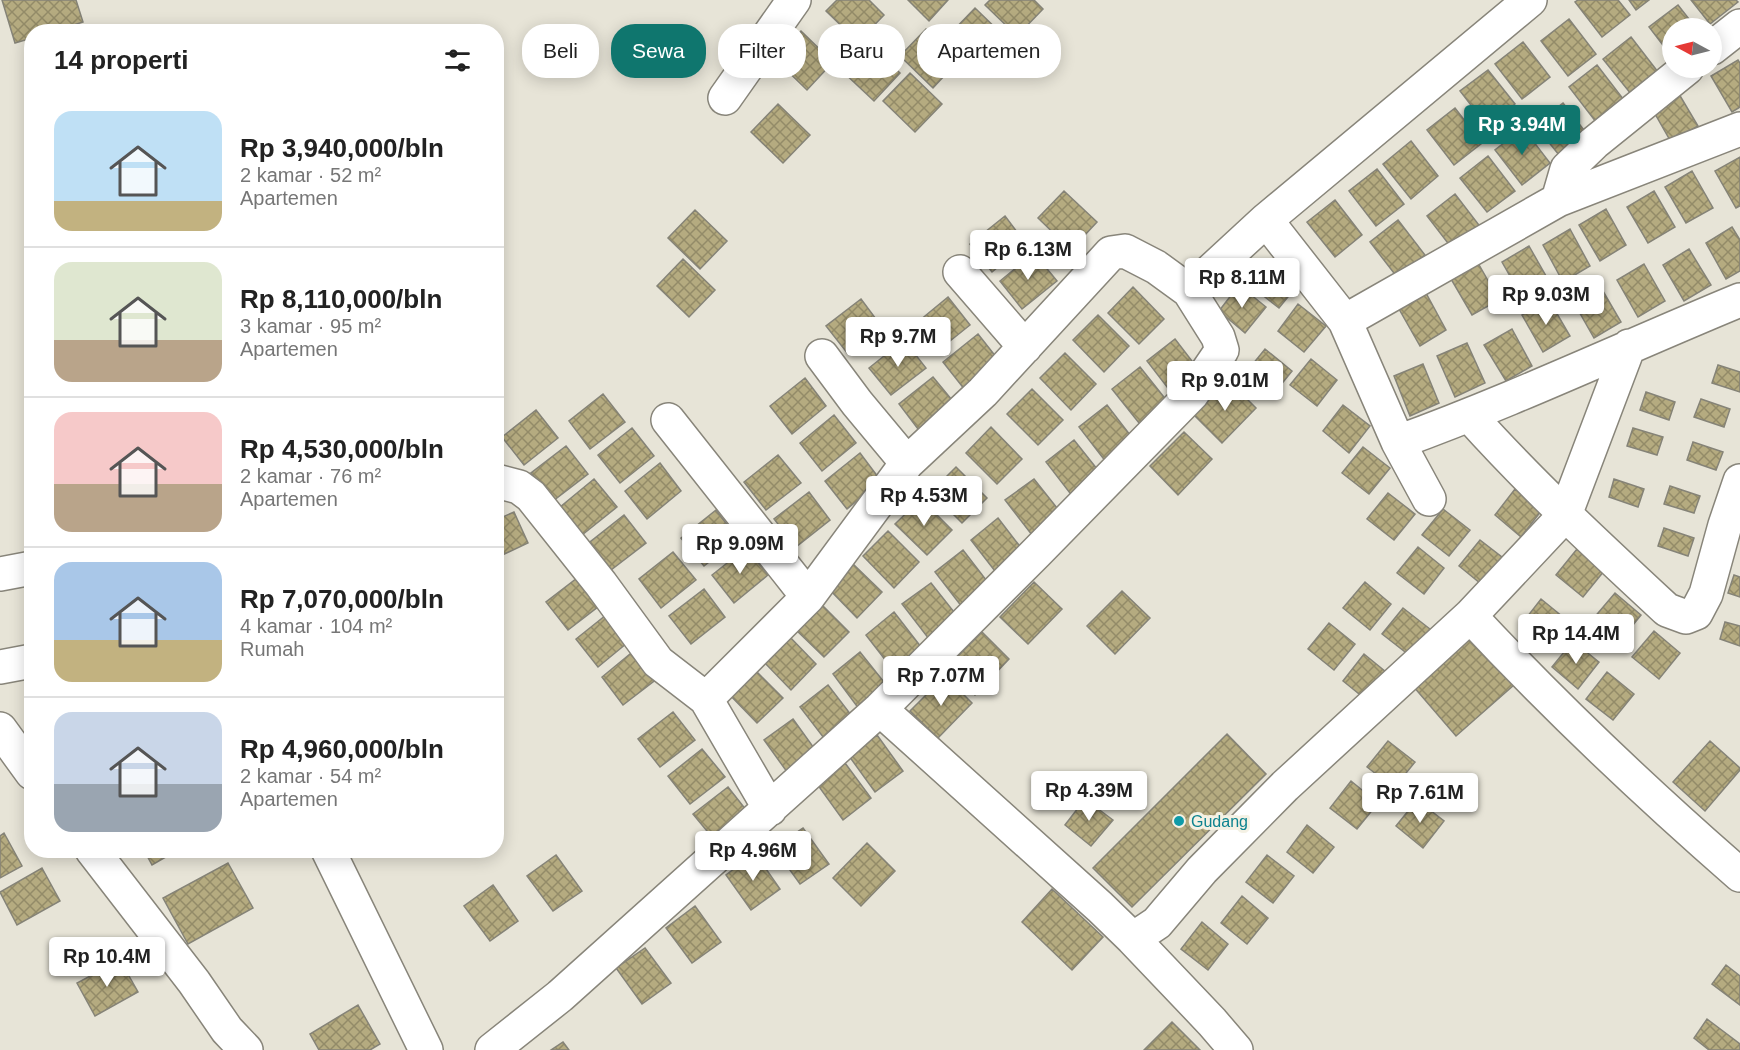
<!DOCTYPE html>
<html lang="id">
<meta charset="utf-8">
<style>
body{margin:0;font-family:Helvetica,sans-serif;background:#f6f6f6;color:#222;height:100vh;display:flex;flex-direction:column;font-size:22px;white-space:nowrap}
*{box-sizing:border-box;margin:0}
p{font-size:20px;color:#767676}
.icon{flex:none;width:33px;height:33px;fill:none;stroke:currentColor;stroke-width:2;stroke-linecap:round;stroke-linejoin:round}
.map{position:relative;flex:1;overflow:hidden}
.sheet{position:absolute;left:24px;top:24px;width:480px;height:834px;display:flex;flex-direction:column;background:#fff;border-radius:24px;box-shadow:0 3px 15px #0003}
.sheet>*{flex:none}
.hud{position:absolute;left:522px;top:24px;width:570px;height:54px;display:flex;gap:12px}
.needle{width:39px;rotate:277deg}
.buttons{position:absolute;left:1662px;top:18px;display:grid;gap:12px}
.buttons a{display:grid;place-items:center;width:60px;height:60px;border-radius:50%;background:#fff;box-shadow:0 3px 15px #0003;font-size:30px}
.price{position:absolute;translate:-50% -51px;padding:0 14px;border-radius:6px;background:#fff;color:#222;font-size:20px;line-height:39px;filter:drop-shadow(0 2px 3px #0008)}
.price::after{content:'';position:absolute;left:50%;top:36px;width:18px;height:14px;margin-left:-9px;background:inherit;clip-path:polygon(0 0,100% 0,50% 100%)}
.price.active{background:#0f766e;color:#fff}
ul{padding:0;list-style:none}
li{display:flex;align-items:center;gap:18px;height:150px;padding:0 30px}
li+li{border-top:2px solid #e0e0e0}
li span{display:grid;place-items:center;flex:none;width:168px;height:120px;border-radius:18px;color:#555}
li>.icon{margin-inline-start:auto}
span .icon{width:72px;height:72px;fill:#fffc;stroke-width:1}
li b{font-size:26px}
h2{display:flex;justify-content:space-between;align-items:center;height:72px;padding:0 30px;font-size:26px}
.chip{padding:0 21px;border-radius:24px;background:#fff;box-shadow:0 3px 15px #0003;font-size:21px;line-height:54px}
.chip.active{background:#0f766e;color:#fff}
.map>svg:first-child{display:block}
</style>
<div class="map">
<svg width="1740" height="1050" viewBox="0 0 1740 1050">
<defs>
<pattern id="building-cross-hatch" width="8" height="8" patternUnits="userSpaceOnUse" patternTransform="scale(1.5)"><rect width="8" height="8" fill="#b5ab80"/><path d="M0 0l8 8M0 8l8-8" fill="none" stroke="#938b68"/></pattern>
</defs>
<rect width="100%" height="100%" fill="#e7e4d7"/>
<!-- building -->
<path fill="url(#building-cross-hatch)" stroke="#858377" stroke-width="1.5" d="M 2,0 L 76,0 L 83,22 L 52,32 L 32,32 L 32,38 L 15,43 Z
M 837,0 L 869,0 L 884,15 L 858,42 L 826,11 Z
M 908,0 L 948,0 L 929,21 Z
M 990,0 L 1034,0 L 1043,9 L 1017,36 L 985,5 Z
M 1578,0 L 1618,0 L 1630,15 L 1602,37 L 1575,2 Z
M 1629,0 L 1649,0 L 1636,10 Z
M 1691,0 L 1736,0 L 1738,2 L 1710,24 Z
M 1678,5 L 1696,28 L 1672,28 L 1672,57 L 1649,27 Z
M 975,8 L 1007,39 L 981,66 L 949,35 Z
M 1569,19 L 1596,54 L 1568,76 L 1541,41 Z
M 926,29 L 959,60 L 933,88 L 900,56 Z
M 801,31 L 833,62 L 807,90 L 774,58 Z
M 1631,37 L 1658,72 L 1631,94 L 1603,59 Z
M 868,42 L 900,73 L 874,101 L 841,70 Z
M 1523,42 L 1550,77 L 1522,99 L 1495,64 Z
M 1738,60 L 1740,63 L 1740,107 L 1732,112 L 1711,76 Z
M 1597,65 L 1624,100 L 1596,122 L 1569,87 Z
M 1488,70 L 1515,104 L 1487,126 L 1460,91 Z
M 910,73 L 942,104 L 915,132 L 883,101 Z
M 1676,89 L 1698,126 L 1671,142 L 1650,105 Z
M 1563,103 L 1590,138 L 1563,160 L 1535,125 Z
M 778,104 L 810,135 L 783,163 L 751,132 Z
M 1455,108 L 1482,143 L 1454,165 L 1427,130 Z
M 1523,128 L 1550,163 L 1522,185 L 1495,150 Z
M 1411,141 L 1438,176 L 1411,199 L 1383,164 Z
M 1488,156 L 1515,191 L 1487,212 L 1460,178 Z
M 1740,157 L 1740,206 L 1736,208 L 1715,171 Z
M 1377,169 L 1404,204 L 1376,226 L 1349,191 Z
M 1692,171 L 1713,208 L 1686,223 L 1665,187 Z
M 1064,191 L 1097,222 L 1071,250 L 1038,218 Z
M 1654,191 L 1675,227 L 1648,243 L 1627,207 Z
M 1455,194 L 1482,229 L 1454,251 L 1427,216 Z
M 1335,200 L 1362,235 L 1335,257 L 1307,222 Z
M 1606,209 L 1626,245 L 1600,261 L 1579,225 Z
M 695,210 L 727,241 L 700,269 L 668,238 Z
M 1005,216 L 1026,244 L 992,272 L 970,244 Z
M 1398,220 L 1425,255 L 1397,277 L 1370,242 Z
M 1732,227 L 1740,240 L 1740,271 L 1726,279 L 1706,243 Z
M 1570,229 L 1590,266 L 1563,282 L 1543,245 Z
M 1529,246 L 1550,283 L 1523,299 L 1502,262 Z
M 1689,249 L 1711,285 L 1684,301 L 1663,265 Z
M 1034,253 L 1057,281 L 1022,309 L 1000,281 Z
M 683,259 L 715,290 L 689,317 L 657,286 Z
M 1274,260 L 1300,282 L 1279,308 L 1252,287 Z
M 1478,263 L 1499,300 L 1472,315 L 1451,279 Z
M 1644,264 L 1665,301 L 1638,317 L 1617,280 Z
M 1239,285 L 1266,307 L 1245,333 L 1219,311 Z
M 1600,286 L 1621,322 L 1594,338 L 1573,301 Z
M 1133,287 L 1164,319 L 1139,344 L 1108,313 Z
M 1426,293 L 1446,330 L 1420,346 L 1399,309 Z
M 948,297 L 970,325 L 935,353 L 914,325 Z
M 861,299 L 882,327 L 848,354 L 826,326 Z
M 1549,300 L 1570,336 L 1543,352 L 1522,315 Z
M 1298,304 L 1326,326 L 1304,352 L 1278,331 Z
M 1098,315 L 1129,346 L 1104,372 L 1073,340 Z
M 1512,329 L 1532,366 L 1506,381 L 1484,345 Z
M 978,334 L 1000,362 L 965,390 L 943,362 Z
M 1175,339 L 1202,374 L 1174,396 L 1147,361 Z
M 904,340 L 926,368 L 891,395 L 869,368 Z
M 1467,343 L 1485,383 L 1455,397 L 1437,356 Z
M 1265,349 L 1292,371 L 1271,397 L 1244,375 Z
M 1065,353 L 1096,384 L 1071,410 L 1040,378 Z
M 1311,359 L 1337,380 L 1317,406 L 1290,385 Z
M 1423,364 L 1439,403 L 1410,416 L 1394,376 Z
M 1718,365 L 1740,372 L 1740,392 L 1712,383 Z
M 1140,367 L 1167,401 L 1139,423 L 1112,389 Z
M 933,377 L 956,405 L 921,433 L 899,404 Z
M 805,378 L 826,406 L 792,434 L 770,406 Z
M 1228,380 L 1256,408 L 1222,443 L 1194,415 Z
M 1032,389 L 1063,420 L 1038,445 L 1007,414 Z
M 1646,392 L 1675,402 L 1669,420 L 1640,410 Z
M 603,394 L 625,422 L 590,449 L 569,421 Z
M 1701,399 L 1730,409 L 1724,427 L 1694,417 Z
M 1107,405 L 1134,440 L 1106,462 L 1079,427 Z
M 1343,405 L 1370,426 L 1349,453 L 1323,431 Z
M 536,410 L 558,438 L 524,465 L 502,437 Z
M 834,415 L 856,443 L 822,471 L 800,443 Z
M 991,427 L 1022,459 L 997,484 L 966,453 Z
M 632,428 L 654,456 L 620,483 L 598,455 Z
M 1633,428 L 1663,437 L 1657,455 L 1627,446 Z
M 1184,432 L 1212,459 L 1178,495 L 1150,466 Z
M 1074,440 L 1101,474 L 1073,497 L 1046,462 Z
M 1693,442 L 1723,452 L 1716,470 L 1687,460 Z
M 566,446 L 588,474 L 553,501 L 531,473 Z
M 1363,447 L 1390,468 L 1369,494 L 1342,473 Z
M 860,453 L 881,481 L 847,509 L 825,481 Z
M 778,455 L 801,483 L 766,510 L 744,482 Z
M 660,463 L 681,491 L 647,519 L 625,491 Z
M 956,467 L 987,498 L 962,523 L 931,492 Z
M 594,479 L 617,507 L 582,535 L 560,507 Z
M 1034,479 L 1061,513 L 1032,535 L 1005,500 Z
M 1614,479 L 1644,489 L 1638,507 L 1609,497 Z
M 1670,486 L 1700,496 L 1694,513 L 1664,504 Z
M 1515,489 L 1542,510 L 1521,537 L 1495,515 Z
M 809,492 L 830,520 L 796,547 L 774,519 Z
M 1388,493 L 1415,514 L 1394,540 L 1367,519 Z
M 921,499 L 952,530 L 927,555 L 895,524 Z
M 1443,509 L 1470,530 L 1449,556 L 1422,535 Z
M 716,510 L 738,539 L 704,566 L 681,538 Z
M 514,512 L 528,543 L 496,558 L 496,520 Z
M 624,515 L 646,543 L 611,570 L 590,542 Z
M 998,518 L 1025,553 L 998,575 L 971,540 Z
M 1664,528 L 1694,538 L 1688,556 L 1658,546 Z
M 888,531 L 919,562 L 894,588 L 863,556 Z
M 1480,540 L 1507,561 L 1486,588 L 1459,566 Z
M 1418,547 L 1444,568 L 1424,594 L 1397,573 Z
M 746,548 L 768,575 L 734,603 L 712,575 Z
M 1577,549 L 1604,571 L 1583,597 L 1556,575 Z
M 963,550 L 990,585 L 962,607 L 935,572 Z
M 673,552 L 696,580 L 661,608 L 639,579 Z
M 851,562 L 882,592 L 857,618 L 827,587 Z
M 581,575 L 603,603 L 568,630 L 546,602 Z
M 1734,575 L 1740,577 L 1740,597 L 1728,593 Z
M 1034,582 L 1062,609 L 1028,644 L 1000,617 Z
M 1365,582 L 1391,604 L 1370,630 L 1343,608 Z
M 931,583 L 958,617 L 929,639 L 902,604 Z
M 704,589 L 725,617 L 691,644 L 669,616 Z
M 1122,591 L 1150,618 L 1115,654 L 1087,626 Z
M 1615,593 L 1641,615 L 1620,641 L 1593,619 Z
M 1541,599 L 1568,621 L 1547,647 L 1520,626 Z
M 818,601 L 849,632 L 824,657 L 793,627 Z
M 1403,608 L 1430,629 L 1409,655 L 1382,634 Z
M 611,611 L 632,639 L 598,667 L 576,639 Z
M 894,612 L 921,647 L 893,670 L 866,635 Z
M 1725,622 L 1740,626 L 1740,646 L 1720,639 Z
M 1329,623 L 1355,644 L 1334,670 L 1308,649 Z
M 1464,628 L 1514,685 L 1456,736 L 1407,679 Z
M 1654,631 L 1680,653 L 1659,679 L 1632,657 Z
M 982,632 L 1009,659 L 975,695 L 947,667 Z
M 786,633 L 816,664 L 791,690 L 761,659 Z
M 1573,641 L 1599,662 L 1578,689 L 1552,667 Z
M 636,649 L 658,678 L 623,705 L 602,677 Z
M 860,652 L 888,687 L 859,709 L 833,674 Z
M 1364,654 L 1391,676 L 1369,702 L 1343,681 Z
M 752,667 L 783,698 L 757,723 L 726,691 Z
M 1607,672 L 1634,694 L 1613,720 L 1586,699 Z
M 945,676 L 972,703 L 938,738 L 910,711 Z
M 828,685 L 855,720 L 827,742 L 800,707 Z
M 673,712 L 695,740 L 660,767 L 638,739 Z
M 793,719 L 819,755 L 790,776 L 764,740 Z
M 1227,734 L 1266,774 L 1132,907 L 1093,868 Z
M 877,735 L 903,771 L 875,792 L 849,756 Z
M 1388,741 L 1415,762 L 1394,788 L 1367,767 Z
M 1710,741 L 1740,768 L 1740,770 L 1705,811 L 1673,782 Z
M 496,747 L 503,755 L 496,760 Z
M 702,749 L 725,777 L 690,804 L 668,776 Z
M 845,763 L 871,798 L 843,820 L 817,784 Z
M 1351,781 L 1378,803 L 1357,829 L 1330,808 Z
M 728,787 L 750,815 L 716,842 L 693,814 Z
M 1085,799 L 1113,820 L 1091,846 L 1065,825 Z
M 1417,800 L 1444,821 L 1423,848 L 1396,826 Z
M 1307,825 L 1334,847 L 1313,873 L 1287,852 Z
M 803,828 L 829,864 L 800,884 L 774,848 Z
M 4,833 L 22,866 L 0,878 L 0,836 Z
M 867,843 L 895,871 L 861,906 L 833,878 Z
M 144,850 L 178,850 L 152,865 Z
M 755,853 L 780,889 L 751,910 L 726,875 Z
M 556,855 L 582,891 L 553,911 L 527,876 Z
M 1267,855 L 1294,876 L 1273,903 L 1246,882 Z
M 228,863 L 253,908 L 188,944 L 163,898 Z
M 42,868 L 60,901 L 17,925 L 0,892 Z
M 493,885 L 518,921 L 490,941 L 464,906 Z
M 1052,889 L 1103,937 L 1072,970 L 1022,922 Z
M 1242,896 L 1268,918 L 1247,944 L 1221,923 Z
M 695,906 L 721,942 L 692,963 L 666,928 Z
M 1202,922 L 1228,944 L 1208,970 L 1181,949 Z
M 645,948 L 671,983 L 642,1004 L 616,968 Z
M 120,960 L 138,992 L 95,1016 L 77,983 Z
M 1726,965 L 1740,976 L 1740,1005 L 1712,984 Z
M 358,1005 L 380,1044 L 370,1050 L 319,1050 L 310,1034 Z
M 1707,1019 L 1740,1044 L 1740,1050 L 1709,1050 L 1694,1038 Z
M 1172,1022 L 1200,1050 L 1144,1050 Z
M 563,1042 L 569,1050 L 551,1050 Z"/>
<g fill="none" stroke-linecap="round" stroke-linejoin="round">
<!-- minor casing -->
<g stroke="#88857a" stroke-width="36">
<path id="minor" d="M 1712,48 L 1740,26
M 725,98 L 794,0
M 1558,200 L 1567,169 L 1594,143 L 1687,68
M 1266,220 L 1345,321 L 1558,200 L 1740,129
M 960,272 L 1025,347
M 1345,321 L 1398,442 C 1514,400 1626,347 1740,300
M 822,356 L 857,403 L 907,463
M 1470,416 C 1532,485 1599,547 1667,610 L 1686,617 L 1696,613 L 1706,594 L 1725,525 L 1740,481
M 668,420 L 808,597
M 1398,442 L 1429,499
M 496,481 L 519,487 L 531,496 L 601,584 L 658,662 L 706,699
M 0,574 L 32,568
M 1470,616 C 1555,707 1646,793 1740,875
M 0,667 L 32,661
M 880,709 L 1100,907 L 1133,939 L 1157,923 L 1202,870 L 1285,786 L 1470,616 L 1565,515 L 1629,346
M 0,729 L 32,773
M 770,809 L 706,699 L 808,597 L 907,463 L 983,392 L 1111,253 L 1125,251 L 1156,267 L 1189,291
M 92,850 L 194,982 L 227,1030 L 246,1050
M 328,850 L 426,1050
M 1133,939 L 1212,1022 L 1236,1050
M 492,1050 L 560,996 L 880,709 L 1037,552 L 1192,394 L 1222,350 L 1218,337 L 1189,291 L 1266,220 L 1530,0"/>
</g>
<!-- minor -->
<use href="#minor" stroke="#fff" stroke-width="33"/>
</g>
<!-- markers -->
<circle fill="#0f9aa8" stroke="#f4f1e4" stroke-width="2" cx="1179" cy="821" r="6"/>
<g text-anchor="middle" dominant-baseline="central" stroke-width="6" stroke-linejoin="round" paint-order="stroke">
<!-- culture labels -->
<g font-size="16" fill="#0d838f" stroke="#f4f1e4" text-anchor="start">
<text x="1191" y="821">Gudang</text>
</g>
</g>
</svg>
<div class="buttons">
<a><svg class="needle" viewBox="-14 -14 28 28"><path d="M0-13l5 13h-10z" fill="#e53935"/><path d="M0 13l5-13h-10z" fill="#767676"/></svg></a>
</div>
<b class="price active" style="left:1522px;top:156px">Rp 3.94M</b>
<b class="price" style="left:1028px;top:281px">Rp 6.13M</b>
<b class="price" style="left:1242px;top:309px">Rp 8.11M</b>
<b class="price" style="left:1546px;top:326px">Rp 9.03M</b>
<b class="price" style="left:898px;top:368px">Rp 9.7M</b>
<b class="price" style="left:1225px;top:412px">Rp 9.01M</b>
<b class="price" style="left:924px;top:527px">Rp 4.53M</b>
<b class="price" style="left:740px;top:575px">Rp 9.09M</b>
<b class="price" style="left:1576px;top:665px">Rp 14.4M</b>
<b class="price" style="left:941px;top:707px">Rp 7.07M</b>
<b class="price" style="left:1089px;top:822px">Rp 4.39M</b>
<b class="price" style="left:1420px;top:824px">Rp 7.61M</b>
<b class="price" style="left:753px;top:882px">Rp 4.96M</b>
<b class="price" style="left:107px;top:988px">Rp 10.4M</b>
<div class="hud">
<a class="chip">Beli</a>
<a class="chip active">Sewa</a>
<a class="chip">Filter</a>
<a class="chip">Baru</a>
<a class="chip">Apartemen</a>
</div>
<section class="sheet">
<h2>14 properti<svg class="icon" aria-label="filters" viewBox="0 0 24 24"><path d="M4 7h16M4 17h16"/><circle cx="9" cy="7" r="2"/><circle cx="15" cy="17" r="2"/></svg></h2>
<ul>
<li><span style="background:linear-gradient(#bfe0f5 75%,#c2b280 0)"><svg class="icon" aria-label="home" viewBox="0 0 24 24"><path d="M3 11l9-7 9 7M6 9v11h12V9"/></svg></span><div><b>Rp 3,940,000/bln</b><p>2 kamar · 52 m²</p><p>Apartemen</p></div></li>
<li><span style="background:linear-gradient(#dfe7d0 65%,#b9a48a 0)"><svg class="icon" aria-label="home" viewBox="0 0 24 24"><path d="M3 11l9-7 9 7M6 9v11h12V9"/></svg></span><div><b>Rp 8,110,000/bln</b><p>3 kamar · 95 m²</p><p>Apartemen</p></div></li>
<li><span style="background:linear-gradient(#f6c9c9 60%,#b9a48a 0)"><svg class="icon" aria-label="home" viewBox="0 0 24 24"><path d="M3 11l9-7 9 7M6 9v11h12V9"/></svg></span><div><b>Rp 4,530,000/bln</b><p>2 kamar · 76 m²</p><p>Apartemen</p></div></li>
<li><span style="background:linear-gradient(#a9c7e8 65%,#c2b280 0)"><svg class="icon" aria-label="home" viewBox="0 0 24 24"><path d="M3 11l9-7 9 7M6 9v11h12V9"/></svg></span><div><b>Rp 7,070,000/bln</b><p>4 kamar · 104 m²</p><p>Rumah</p></div></li>
<li><span style="background:linear-gradient(#c9d6e8 60%,#9aa5b1 0)"><svg class="icon" aria-label="home" viewBox="0 0 24 24"><path d="M3 11l9-7 9 7M6 9v11h12V9"/></svg></span><div><b>Rp 4,960,000/bln</b><p>2 kamar · 54 m²</p><p>Apartemen</p></div></li>
</ul>
</section>
</div>
